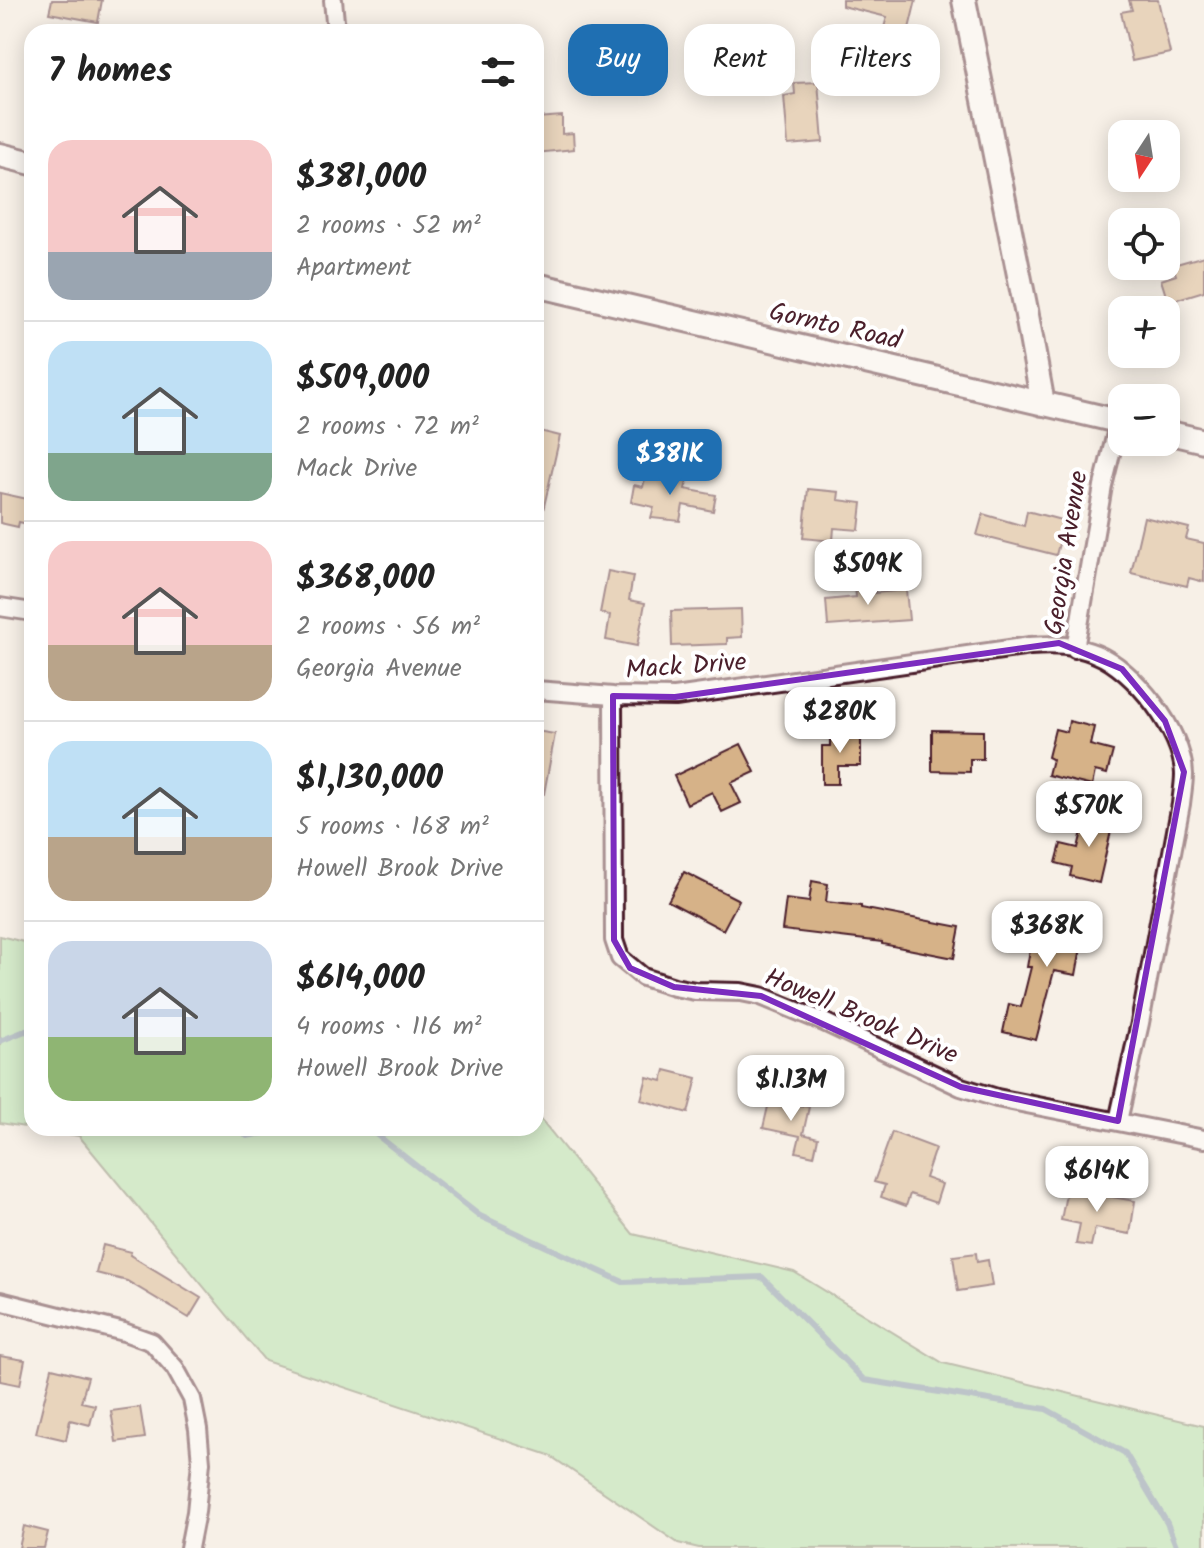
<!DOCTYPE html>
<meta charset="utf-8">
<style>
body{margin:0;font-family:Kalam,sans-serif;background:#f2f2f2;color:#222;height:100vh;display:flex;flex-direction:column;font-size:30px;white-space:nowrap}
*{box-sizing:border-box;margin:0}
p{font-size:26px;color:#767676}
.icon{flex:none;width:44px;height:44px;fill:none;stroke:currentColor;stroke-width:2;stroke-linecap:round;stroke-linejoin:round}
.map{position:relative;flex:1;overflow:hidden}
.sheet{position:absolute;left:24px;top:24px;width:520px;height:1112px;display:flex;flex-direction:column;background:#fff;border-radius:24px;box-shadow:0 4px 20px #0003}
.sheet>*{flex:none}
.banner{position:absolute;left:568px;top:24px;width:516px;height:72px;display:flex;gap:16px}
.needle{width:52px;rotate:192deg}
.controls{position:absolute;left:1108px;top:120px;display:grid;gap:16px}
.controls a{display:grid;place-items:center;width:72px;height:72px;border-radius:16px;background:#fff;box-shadow:0 4px 20px #0003;font-size:40px}
.price{position:absolute;translate:-50% -68px;padding:0 18px;border-radius:16px;background:#fff;color:#222;font-size:26px;line-height:52px;filter:drop-shadow(0 2px 4px #0008)}
.price::after{content:'';position:absolute;left:50%;top:48px;width:24px;height:18px;margin-left:-12px;background:inherit;clip-path:polygon(0 0,100% 0,50% 100%)}
.price.on{background:#1f6fb2;color:#fff}
ul{padding:0;list-style:none}
li{display:flex;align-items:center;gap:24px;height:200px;padding:0 24px}
li+li{border-top:2px solid #e0e0e0}
li span{display:grid;place-items:center;flex:none;width:224px;height:160px;border-radius:24px;color:#555}
li>.icon{margin-inline-start:auto}
span .icon{width:96px;height:96px;fill:#fffc;stroke-width:1}
li b{font-size:34px}
h2{display:flex;justify-content:space-between;align-items:center;height:96px;padding:0 24px;font-size:34px}
.tag{padding:0 28px;border-radius:24px;background:#fff;box-shadow:0 4px 20px #0003;font-size:28px;line-height:72px}
.tag.on{background:#1f6fb2;color:#fff}
.map>svg:first-child{display:block}
</style>
<div class="map">
<svg width="1204" height="1548" viewBox="0 0 1204 1548">
<rect width="100%" height="100%" fill="#f7f0e7"/>
<filter id="ink" filterUnits="userSpaceOnUse"><feTurbulence type="fractalNoise" baseFrequency=".0125" numOctaves="2"/><feDisplacementMap in="SourceGraphic" scale="16" xChannelSelector="R" yChannelSelector="G"/><feConvolveMatrix kernelMatrix="1 2 1 2 8 2 1 2 1" color-interpolation-filters="sRGB"/></filter>
<g filter="url(#ink)">
<!-- green -->
<path fill="#abe2a6" stroke="#7a8068" stroke-width="2" d="M 0,936 L 32,944 L 32,1128 L 536,1128 L 536,1113 L 633,1234 L 794,1272 L 943,1363 L 1204,1426 L 1204,1548 L 699,1548 L 678,1543 L 549,1455 L 265,1361 L 79,1136 L 0,1123 Z"/>
<g fill="none" stroke-linecap="round" stroke-linejoin="round">
<!-- stream -->
<path stroke="#768fa5" stroke-width="6" d="M 0,1041 L 25,1031 L 32,1032
M 240,1128 L 247,1136 L 292,1128
M 368,1128 L 480,1216 L 623,1282 L 762,1277 L 864,1380 L 1046,1409 L 1125,1453 L 1167,1523 L 1177,1548"/>
</g>
<!-- building -->
<path fill="#d6b288" stroke="#4a1f2b" stroke-width="2" d="M 52,0 L 102,0 L 98,22 L 49,13 Z
M 842,0 L 916,0 L 907,37 L 883,31 L 887,17 L 842,6 Z
M 1129,0 L 1158,0 L 1170,53 L 1132,61 L 1121,12 L 1132,10 Z
M 818,82 L 823,142 L 788,145 L 784,96 L 795,94 L 794,83 Z
M 562,116 L 562,134 L 573,133 L 574,149 L 536,153 L 536,118 Z
M 1204,256 L 1204,291 L 1168,302 L 1161,280 L 1176,275 L 1173,265 Z
M 536,430 L 560,436 L 542,515 L 536,514 Z
M 646,473 L 687,482 L 685,489 L 716,495 L 713,511 L 683,505 L 680,521 L 651,518 L 654,507 L 631,502 L 634,485 L 643,487 Z
M 808,489 L 839,492 L 838,500 L 862,503 L 859,530 L 834,528 L 833,541 L 803,538 Z
M 0,493 L 32,500 L 32,525 L 19,522 L 18,527 L 0,523 Z
M 1027,511 L 1065,521 L 1056,555 L 977,535 L 983,514 L 1024,526 Z
M 1144,517 L 1189,528 L 1186,539 L 1204,543 L 1204,582 L 1189,578 L 1187,586 L 1131,573 Z
M 608,571 L 633,576 L 629,600 L 645,603 L 637,646 L 606,640 L 610,615 L 600,613 Z
M 874,584 L 875,593 L 906,590 L 909,620 L 828,626 L 826,600 L 856,597 L 855,586 Z
M 741,609 L 742,637 L 727,638 L 727,644 L 672,646 L 671,611 Z
M 1069,721 L 1094,727 L 1090,745 L 1113,751 L 1107,774 L 1095,771 L 1092,786 L 1048,775 L 1052,759 L 1048,757 L 1055,729 L 1067,732 Z
M 932,730 L 983,731 L 983,759 L 970,759 L 970,772 L 932,771 Z
M 536,731 L 555,734 L 544,794 L 536,793 Z
M 830,732 L 861,732 L 861,766 L 838,766 L 838,784 L 822,784 L 822,746 L 830,746 Z
M 741,744 L 755,772 L 731,783 L 741,803 L 722,812 L 712,792 L 687,804 L 674,776 Z
M 1087,811 L 1114,818 L 1099,883 L 1070,876 L 1072,867 L 1056,863 L 1061,844 L 1078,848 Z
M 684,872 L 739,900 L 723,930 L 668,901 Z
M 812,881 L 828,884 L 826,902 L 861,906 L 861,908 L 960,927 L 954,958 L 882,944 L 882,942 L 782,930 L 786,899 L 809,902 Z
M 1059,904 L 1088,909 L 1076,975 L 1054,971 L 1036,1040 L 1003,1032 L 1009,1004 L 1021,1007 L 1031,967 L 1027,967 L 1033,932 L 1054,936 Z
M 665,1070 L 697,1078 L 688,1113 L 641,1100 L 647,1077 L 662,1081 Z
M 770,1098 L 809,1107 L 803,1134 L 818,1138 L 814,1156 L 796,1152 L 800,1136 L 763,1128 Z
M 892,1132 L 935,1148 L 925,1178 L 942,1184 L 936,1203 L 910,1194 L 906,1206 L 881,1197 L 885,1185 L 874,1182 Z
M 1067,1189 L 1135,1201 L 1130,1234 L 1095,1228 L 1091,1246 L 1076,1244 L 1080,1224 L 1061,1220 Z
M 103,1245 L 131,1252 L 130,1255 L 201,1298 L 189,1318 L 127,1281 L 96,1273 Z
M 976,1253 L 977,1262 L 988,1260 L 992,1286 L 958,1291 L 953,1256 Z
M 0,1356 L 25,1360 L 20,1385 L 0,1381 Z
M 52,1368 L 88,1377 L 81,1402 L 95,1405 L 90,1425 L 70,1420 L 66,1440 L 36,1433 Z
M 140,1407 L 145,1438 L 116,1442 L 111,1411 Z
M 24,1526 L 48,1532 L 44,1548 L 19,1548 Z"/>
<g fill="none" stroke-linecap="round" stroke-linejoin="round">
<!-- street casing -->
<g stroke="#4a1f2b" stroke-width="22">
<path id="street" d="M 333,0 L 336,32
M 0,607 L 32,612
M 1075,649 L 1103,486 L 1119,421
M 536,690 L 613,696 L 675,697 L 1030,646 C 1054,644 1074,645 1096,654 C 1134,669 1183,732 1184,774 C 1184,784 1182,794 1181,804 L 1140,1023 L 1118,1121
M 613,696 L 614,940 L 620,958 L 643,977 L 674,987 L 695,991 L 741,992 L 761,996 L 824,1022 L 961,1087 L 997,1098 L 1204,1139
M 0,1301 L 124,1332 L 152,1342 L 175,1368 L 192,1399 L 198,1429 L 201,1462 L 196,1512 L 189,1548"/>
</g>
<!-- secondary casing -->
<g stroke="#4a1f2b" stroke-width="28">
<path id="secondary" d="M 964,0 L 1026,310 L 1043,404
M 0,155 L 32,163
M 536,285 L 1122,422
M 1166,432 L 1204,441"/>
</g>
<!-- street -->
<use href="#street" stroke="#fff" stroke-width="16"/>
<!-- secondary -->
<use href="#secondary" stroke="#fff" stroke-width="22"/>
</g>
</g>
<!-- marked area -->
<path d="M0 0H1204V1548H0ZM 1059,643 L 1122,669 L 1165,721 L 1184,772 L 1118,1121 L 961,1087 L 761,996 L 674,987 L 630,968 L 614,940 L 613,696 L 675,697 Z" fill="#f7f0e7" fill-opacity=".55" fill-rule="evenodd"/>
<path fill="none" stroke="#7b2cbf" stroke-width="6" stroke-linejoin="round" d="M 1059,643 L 1122,669 L 1165,721 L 1184,772 L 1118,1121 L 961,1087 L 761,996 L 674,987 L 630,968 L 614,940 L 613,696 L 675,697 Z"/>
<g text-anchor="middle" dominant-baseline="central" stroke-width="8" stroke-linejoin="round" paint-order="stroke">
<!-- street labels -->
<g font-size="26" fill="#4a1f2b" stroke="#fff">
<text transform="translate(835 327) rotate(13)">Gornto Road</text>
<text transform="translate(1067 553) rotate(-81)">Georgia Avenue</text>
<text transform="translate(686 667) rotate(-4)">Mack Drive</text>
<text transform="translate(861 1017) rotate(23)">Howell Brook Drive</text>
</g>
</g>
</svg>
<div class="controls">
<a><svg class="needle" viewBox="-14 -14 28 28"><path d="M0-13l5 13h-10z" fill="#e53935"/><path d="M0 13l5-13h-10z" fill="#767676"/></svg></a>
<a><svg class="icon" aria-label="locate" viewBox="0 0 24 24"><circle cx="12" cy="12" r="6"/><path d="M12 2v4M12 18v4M2 12h4M18 12h4"/></svg></a>
<a>+</a>
<a>−</a>
</div>
<b class="price on" style="left:670px;top:497px">$381K</b>
<b class="price" style="left:868px;top:607px">$509K</b>
<b class="price" style="left:840px;top:755px">$280K</b>
<b class="price" style="left:1089px;top:849px">$570K</b>
<b class="price" style="left:1047px;top:969px">$368K</b>
<b class="price" style="left:791px;top:1123px">$1.13M</b>
<b class="price" style="left:1097px;top:1214px">$614K</b>
<div class="banner">
<a class="tag on">Buy</a>
<a class="tag">Rent</a>
<a class="tag">Filters</a>
</div>
<section class="sheet">
<h2>7 homes<svg class="icon" aria-label="filters" viewBox="0 0 24 24"><path d="M4 7h16M4 17h16"/><circle cx="9" cy="7" r="2"/><circle cx="15" cy="17" r="2"/></svg></h2>
<ul>
<li><span style="background:linear-gradient(#f6c9c9 70%,#9aa5b1 0)"><svg class="icon" aria-label="home" viewBox="0 0 24 24"><path d="M3 11l9-7 9 7M6 9v11h12V9"/></svg></span><div><b>$381,000</b><p>2 rooms · 52 m²</p><p>Apartment</p></div></li>
<li><span style="background:linear-gradient(#bfe0f5 70%,#7fa58c 0)"><svg class="icon" aria-label="home" viewBox="0 0 24 24"><path d="M3 11l9-7 9 7M6 9v11h12V9"/></svg></span><div><b>$509,000</b><p>2 rooms · 72 m²</p><p>Mack Drive</p></div></li>
<li><span style="background:linear-gradient(#f6c9c9 65%,#b9a48a 0)"><svg class="icon" aria-label="home" viewBox="0 0 24 24"><path d="M3 11l9-7 9 7M6 9v11h12V9"/></svg></span><div><b>$368,000</b><p>2 rooms · 56 m²</p><p>Georgia Avenue</p></div></li>
<li><span style="background:linear-gradient(#bfe0f5 60%,#b9a48a 0)"><svg class="icon" aria-label="home" viewBox="0 0 24 24"><path d="M3 11l9-7 9 7M6 9v11h12V9"/></svg></span><div><b>$1,130,000</b><p>5 rooms · 168 m²</p><p>Howell Brook Drive</p></div></li>
<li><span style="background:linear-gradient(#c9d6e8 60%,#8fb573 0)"><svg class="icon" aria-label="home" viewBox="0 0 24 24"><path d="M3 11l9-7 9 7M6 9v11h12V9"/></svg></span><div><b>$614,000</b><p>4 rooms · 116 m²</p><p>Howell Brook Drive</p></div></li>
</ul>
</section>
</div>
